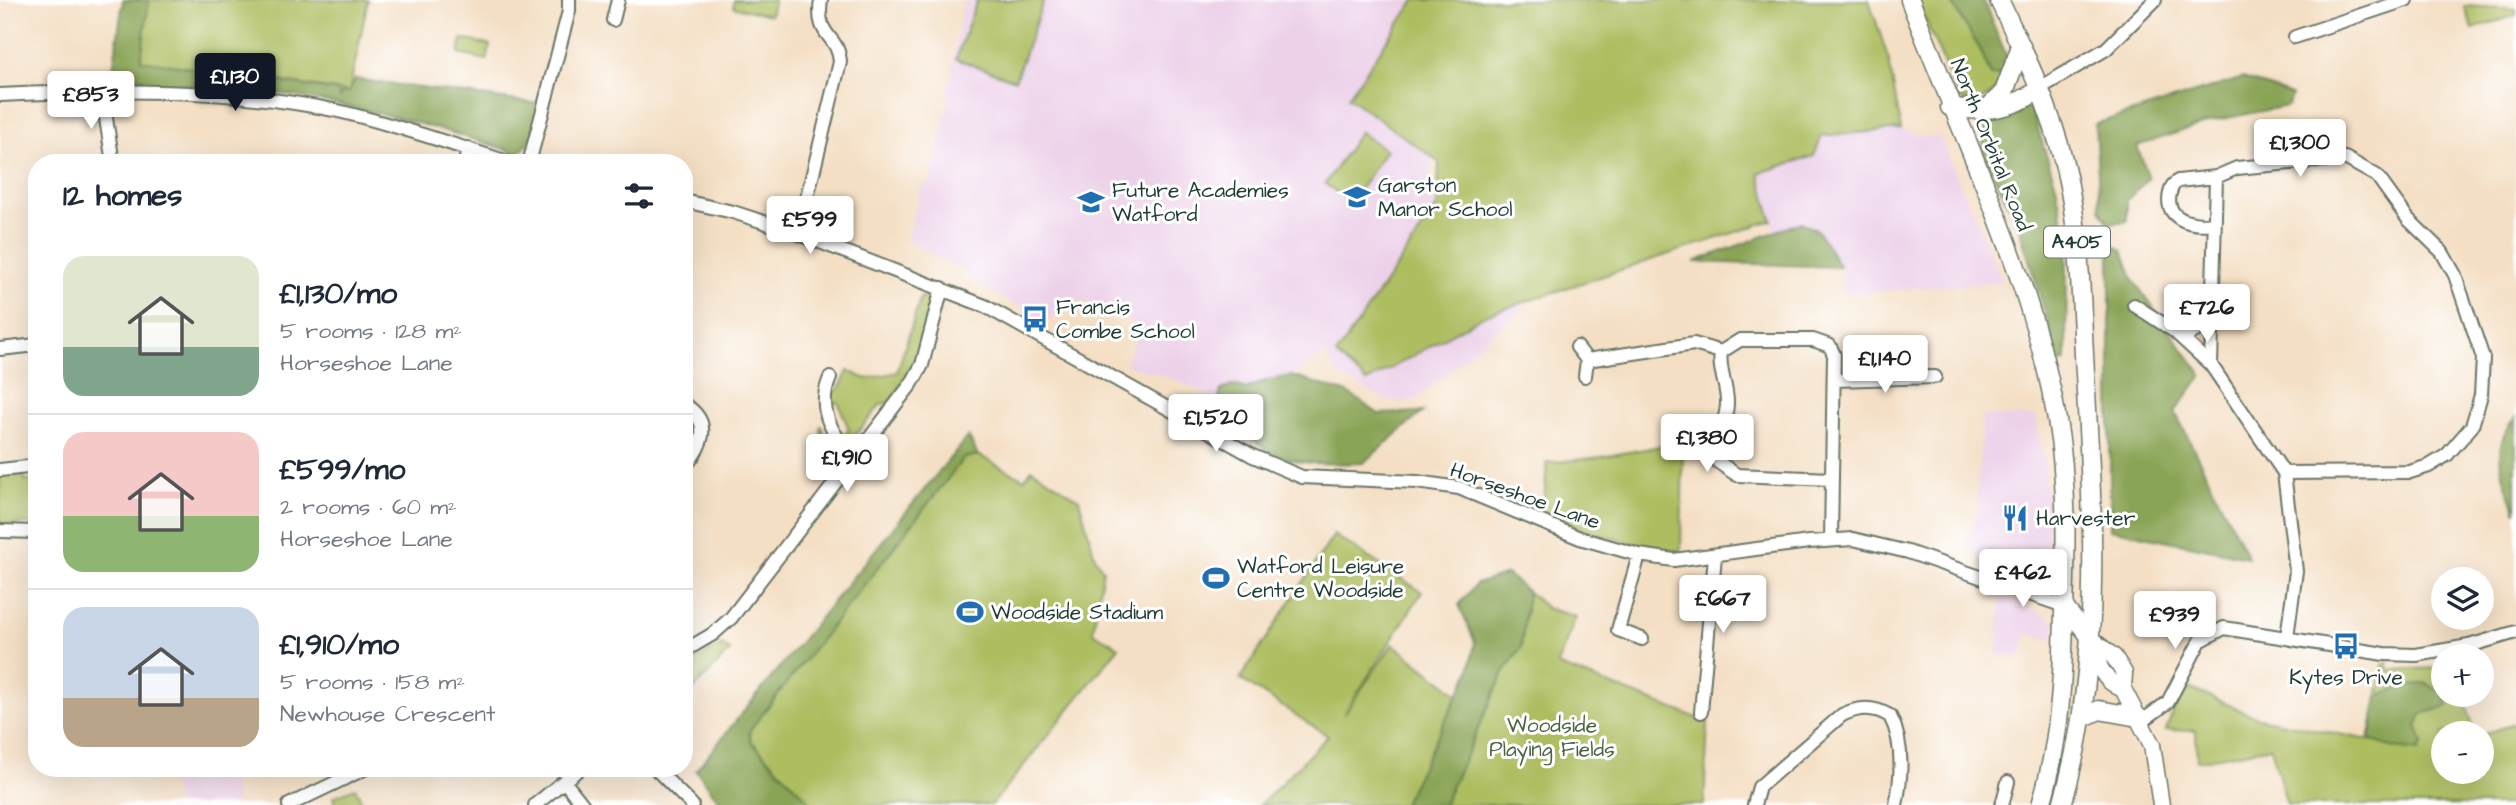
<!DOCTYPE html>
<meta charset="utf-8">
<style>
body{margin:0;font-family:"Architects Daughter",sans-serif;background:#f6f6f7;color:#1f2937;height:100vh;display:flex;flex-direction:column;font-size:26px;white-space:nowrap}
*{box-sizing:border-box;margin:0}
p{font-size:23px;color:#747a83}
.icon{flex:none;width:38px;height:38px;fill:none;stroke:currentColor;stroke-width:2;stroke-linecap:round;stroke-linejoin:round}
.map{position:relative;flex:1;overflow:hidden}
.drawer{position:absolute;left:28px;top:154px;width:665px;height:623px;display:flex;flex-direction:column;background:#fff;border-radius:28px;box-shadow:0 7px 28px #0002}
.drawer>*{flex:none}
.controls{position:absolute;left:2431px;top:567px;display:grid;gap:14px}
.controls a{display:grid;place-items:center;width:63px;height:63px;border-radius:50%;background:#fff;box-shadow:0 7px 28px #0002;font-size:35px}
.price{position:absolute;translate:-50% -60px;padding:0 16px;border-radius:7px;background:#fff;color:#222;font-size:23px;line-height:46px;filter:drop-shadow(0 2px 4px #0008)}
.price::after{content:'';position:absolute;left:50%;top:42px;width:21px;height:16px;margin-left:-10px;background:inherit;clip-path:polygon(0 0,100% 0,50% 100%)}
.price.on{background:#111827;color:#fff}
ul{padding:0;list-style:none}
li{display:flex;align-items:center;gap:21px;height:175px;padding:0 35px}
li+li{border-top:2px solid #e0e1e3}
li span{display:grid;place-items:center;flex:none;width:196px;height:140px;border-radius:21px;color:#555}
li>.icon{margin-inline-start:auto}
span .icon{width:84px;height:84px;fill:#fffc;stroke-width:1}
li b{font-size:30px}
h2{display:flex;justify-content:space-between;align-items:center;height:84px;padding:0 35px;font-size:30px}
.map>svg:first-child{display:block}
</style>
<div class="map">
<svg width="2516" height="805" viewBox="0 0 2516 805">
<rect width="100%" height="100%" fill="#fff"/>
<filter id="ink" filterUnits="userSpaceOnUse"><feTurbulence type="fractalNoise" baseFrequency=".0143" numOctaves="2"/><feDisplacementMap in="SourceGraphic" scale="14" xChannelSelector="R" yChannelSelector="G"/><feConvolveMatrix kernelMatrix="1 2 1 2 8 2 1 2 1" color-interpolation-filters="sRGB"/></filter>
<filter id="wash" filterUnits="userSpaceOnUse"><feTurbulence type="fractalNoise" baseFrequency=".00686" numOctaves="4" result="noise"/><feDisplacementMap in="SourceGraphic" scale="28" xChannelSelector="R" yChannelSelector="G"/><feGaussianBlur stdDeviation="1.57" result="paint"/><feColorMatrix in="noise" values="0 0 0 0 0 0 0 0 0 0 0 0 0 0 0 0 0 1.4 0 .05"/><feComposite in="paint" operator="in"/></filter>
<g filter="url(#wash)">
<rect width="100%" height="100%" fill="#f4dfc4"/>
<!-- built -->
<path fill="#edd1e9" d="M 964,0 L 1552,0 L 1530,72 L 1432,163 L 1429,176 L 1525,306 L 1418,398 L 1405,402 L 1384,400 L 1335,373 L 1326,354 L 1287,378 L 1244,418 L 1237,417 L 1216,398 L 1162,375 L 1125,365 L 1140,327 L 1073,296 L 1049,322 L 989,291 L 961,270 L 907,241 L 921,187 L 930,182 L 950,95 L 947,94 Z
M 1901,129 L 1921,137 L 1940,137 L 2003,282 L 1842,294 L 1840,267 L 1774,232 L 1758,173 L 1814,156 L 1822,136 Z
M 1982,416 L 2036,416 L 2044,462 L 2049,540 L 2046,573 L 2016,571 L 1992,563 L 1965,547 L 1976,516 Z
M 2001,595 L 2055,620 L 2053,640 L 2027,634 L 2020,658 L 1997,654 Z
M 167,768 L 228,768 L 237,805 L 178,805 Z"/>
<!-- green -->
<path fill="#adbd60" stroke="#667d4a" stroke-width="2" d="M 149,0 L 368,0 L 349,92 L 140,60 Z
M 734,0 L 774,0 L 770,15 L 733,7 Z
M 977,0 L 1044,0 L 1015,80 L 956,59 Z
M 1415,0 L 1869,0 L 1889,61 L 1901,129 L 1822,136 L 1814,156 L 1759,173 L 1772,220 L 1485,315 L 1367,382 L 1336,355 L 1437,207 L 1439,162 L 1348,97 Z
M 1917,0 L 1950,0 L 1980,49 L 1991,76 L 2005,73 C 1994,95 1984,107 1959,99 Z
M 2464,6 L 2516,9 L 2516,15 L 2473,29 Z
M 462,39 L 490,45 L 487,60 L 459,54 Z
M 1360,132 L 1386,150 L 1351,202 L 1325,184 Z
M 921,296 L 931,301 L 916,359 L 890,402 L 881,404 L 849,443 L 843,436 L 849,430 L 838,402 L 829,404 L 829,394 L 840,387 L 848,371 L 867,379 L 897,372 Z
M 684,409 L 696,419 L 698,442 L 684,459 Z
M 821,425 C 834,456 843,447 823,477 Z
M 1683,442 L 1681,552 C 1633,546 1588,533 1543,515 L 1547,463 L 1601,457 Z
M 978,455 L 1024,479 L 1032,469 L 1079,499 L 1095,557 L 1103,570 L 1093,632 L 1119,647 L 992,805 L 813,805 L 751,741 L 749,731 L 964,458 Z
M 24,472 L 25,481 L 37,480 L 37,524 L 0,524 L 0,475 Z
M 1334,535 L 1422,592 L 1344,714 L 1393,644 L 1458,694 L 1403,805 L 1260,805 L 1328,736 L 1240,679 Z
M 1528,592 L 1546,608 L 1576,617 L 1557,665 L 1708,722 L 1704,805 L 1443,805 L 1503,674 L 1521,647 Z
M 722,645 L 730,651 L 684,699 L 684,674 L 698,667 L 695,660 Z
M 2443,659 L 2443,695 L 2462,695 L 2476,733 L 2443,733 L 2443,772 L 2482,772 L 2482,735 L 2516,723 L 2516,805 L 2287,805 L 2271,747 L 2197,761 L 2196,731 L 2166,730 L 2173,711 L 2189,688 L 2259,718 L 2369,740 L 2383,665 L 2388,662 L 2389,670 L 2440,668 L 2439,660 Z
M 355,788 L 364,805 L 335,805 L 333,797 Z"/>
<!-- forest -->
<path fill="#8aa456" stroke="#547045" stroke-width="2" d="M 123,0 L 149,0 L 141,60 L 338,91 L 340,97 L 342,92 L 349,92 L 355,79 L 541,104 C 536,121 534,145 517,153 C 420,121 320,95 217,86 C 187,84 156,85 126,84 L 113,70 Z
M 1950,0 L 1983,0 L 2006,55 L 2005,73 L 1991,76 L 1980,49 Z
M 2243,78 L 2292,95 L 2288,106 L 2212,121 L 2137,146 L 2149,178 L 2127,200 L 2127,221 L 2109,223 L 2100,209 L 2095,124 Z
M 2031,107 L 2056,185 L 2067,242 L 2066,361 L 2060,362 L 2020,230 L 1983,151 L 1984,125 L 2009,111 Z
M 1801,222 L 1818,231 L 1840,267 L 1694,262 Z
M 2110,244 L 2123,250 L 2134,281 L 2202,375 L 2175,412 L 2248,557 L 2110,529 Z
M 1292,376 L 1348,393 L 1379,414 L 1423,412 L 1363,463 C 1323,464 1272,468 1246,430 C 1234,412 1239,411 1219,398 L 1221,390 L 1235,385 L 1246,389 L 1268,380 Z
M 2516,418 L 2516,512 C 2504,477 2487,449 2516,418 Z
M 968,436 L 978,455 L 964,458 L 749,731 L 751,741 L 813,805 L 722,805 L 696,770 Z
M 1507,574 L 1528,592 L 1521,647 L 1503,674 L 1443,805 L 1403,805 L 1469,673 L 1475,642 L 1459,605 L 1476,584 Z
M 2425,683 L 2443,692 L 2448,706 L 2422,714 L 2417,726 L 2423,743 L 2419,751 L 2394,748 L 2370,740 L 2377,697 L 2400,688 Z"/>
</g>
<g filter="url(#ink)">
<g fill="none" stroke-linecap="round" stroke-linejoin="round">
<!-- minor casing -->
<g stroke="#6a7666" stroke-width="16">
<path id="minor" d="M 613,20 L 618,0
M 2295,37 L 2406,0
M 2040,88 L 2106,49 L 2155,0
M 102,93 L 113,163
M 0,95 C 110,89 230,88 338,111 C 398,125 453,145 511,163
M 465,163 L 468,148
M 529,163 L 569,11 L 569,0
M 684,201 L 733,212 L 794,232 L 985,306 L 1253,456 L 1302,477 L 1417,482 L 1459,488 L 1580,538 L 1639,555 L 1674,560 L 1809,542 L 1853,539 L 1908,552 L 2064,606
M 2214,223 C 2189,227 2158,217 2173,185 L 2178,181 L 2216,177
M 794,232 L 804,210 L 840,62 C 838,33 815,39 821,0
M 2134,305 L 2174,331 L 2211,365
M 2184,338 L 2212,321
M 1577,347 L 1587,360 L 1694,344 L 1721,352 L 1740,340 L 1813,340 L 1830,346 L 1834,355 L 1831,539
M 0,349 L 37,345
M 1721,352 C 1718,369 1727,385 1727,402 C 1728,425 1710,438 1718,462 L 1737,475 L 1832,479
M 1585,376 L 1587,360
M 830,378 C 816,409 832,435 854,458
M 1834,380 L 1935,377
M 684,404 C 714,423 702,446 684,468
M 0,470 L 37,466
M 2284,473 L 2410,472 L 2429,466 L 2447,455 L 2472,426 L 2481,395 L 2483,358 L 2455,275 L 2442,252 L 2408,219 L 2377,176 L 2345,158 L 2237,168 L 2216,177 L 2211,365 L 2284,473 L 2296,571 L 2287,637
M 0,531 L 37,532
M 1639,555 L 1618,630 L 1642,639
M 684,651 L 713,634 L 731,618 L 912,383 L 922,365 L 942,288
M 1701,712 L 1715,556
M 2141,722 L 2168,702 L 2200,641 L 2224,628 L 2384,654 L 2416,655 L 2469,646 L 2516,632
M 655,768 L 692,805
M 564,781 L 583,805
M 289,805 L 366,768
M 535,805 L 580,768
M 1754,805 L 1759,787 L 1842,715 C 1859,707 1873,706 1890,716 C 1904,743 1902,776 1896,805
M 2002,805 L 2008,782"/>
</g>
<!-- major casing -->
<g stroke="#6a7666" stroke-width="19">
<path id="major" d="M 2064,606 L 2091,639 L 2114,657 L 2124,673 L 2123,689 L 2152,745 L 2161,805
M 2091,639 C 2097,661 2100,680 2123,689"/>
</g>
<!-- highway casing -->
<g stroke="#6a7666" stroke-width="21">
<path id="highway" d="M 1910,0 C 1962,138 2032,274 2057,420 C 2068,483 2066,547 2064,611 C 2063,678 2060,741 2041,805
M 1999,0 C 2025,54 2051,108 2065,167 C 2081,234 2081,305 2085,373 C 2093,517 2103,665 2062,805
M 1950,107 C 1981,113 2016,109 2040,88
M 1987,109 L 2004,92 L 2021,46
M 2082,718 L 2099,710 L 2138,717"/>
</g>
<!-- minor -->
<use href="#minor" stroke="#fff" stroke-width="12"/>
<!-- major -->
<use href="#major" stroke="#fff" stroke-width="16"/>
<!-- highway -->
<use href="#highway" stroke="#fff" stroke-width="18"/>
</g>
</g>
<!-- icons -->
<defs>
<g id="school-bare" transform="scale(2.1)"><path d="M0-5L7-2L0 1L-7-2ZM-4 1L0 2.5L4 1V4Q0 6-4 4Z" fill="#1f6fb2" stroke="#fff" stroke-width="2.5" paint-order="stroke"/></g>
<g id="bus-bare" transform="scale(2.1)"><path d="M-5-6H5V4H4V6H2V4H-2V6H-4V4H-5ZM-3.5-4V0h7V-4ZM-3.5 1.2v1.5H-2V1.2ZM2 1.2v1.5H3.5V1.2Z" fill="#1f6fb2" stroke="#fff" stroke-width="2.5" paint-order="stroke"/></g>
<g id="restaurant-bare" transform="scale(2.1)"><path d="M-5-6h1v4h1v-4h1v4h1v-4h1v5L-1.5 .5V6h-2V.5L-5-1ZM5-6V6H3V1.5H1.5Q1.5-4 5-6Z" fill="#1f6fb2" stroke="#fff" stroke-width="2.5" paint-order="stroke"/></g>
<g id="stadium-bare" transform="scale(2.1)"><path d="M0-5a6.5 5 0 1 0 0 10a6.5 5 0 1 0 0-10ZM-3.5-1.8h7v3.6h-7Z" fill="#1f6fb2" stroke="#fff" stroke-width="2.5" paint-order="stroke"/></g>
</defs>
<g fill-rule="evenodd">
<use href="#school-bare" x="1357" y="197"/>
<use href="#school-bare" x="1091" y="202"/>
<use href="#bus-bare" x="1035" y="319"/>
<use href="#restaurant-bare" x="2015" y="518"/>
<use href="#stadium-bare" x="1216" y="578"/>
<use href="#stadium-bare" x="970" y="612"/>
<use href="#bus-bare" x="2346" y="646"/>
</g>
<g text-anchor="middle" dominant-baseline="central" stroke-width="6" stroke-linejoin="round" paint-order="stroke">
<!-- shield labels -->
<rect fill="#fff" stroke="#627771" stroke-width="2" x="2044" y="226.5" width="66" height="31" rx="5"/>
<g font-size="19" font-weight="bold" fill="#1f3d34">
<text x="2077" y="242">A405</text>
</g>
<!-- street labels -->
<g font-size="21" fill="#1f3d34" stroke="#fff">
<text transform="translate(1991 145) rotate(68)">North Orbital Road</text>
<text transform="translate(1525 496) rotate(20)">Horseshoe Lane</text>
</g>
<!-- poi labels -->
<g font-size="21" fill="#1f3d34" stroke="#fff" text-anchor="start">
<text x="1378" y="185">Garston<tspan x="1378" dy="24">Manor School</tspan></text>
<text x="1112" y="190">Future Academies<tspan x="1112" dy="24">Watford</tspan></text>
<text x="1056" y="307">Francis<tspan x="1056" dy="24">Combe School</tspan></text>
<text x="2036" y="518">Harvester</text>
<text x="1237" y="566">Watford Leisure<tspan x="1237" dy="24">Centre Woodside</tspan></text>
<text x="991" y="612">Woodside Stadium</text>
<text x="2346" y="677" text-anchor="middle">Kytes Drive</text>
</g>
<!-- park labels -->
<g font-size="21" fill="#4a6341" stroke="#fff">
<text x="1552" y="725">Woodside<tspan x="1552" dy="24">Playing Fields</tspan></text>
</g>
</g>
</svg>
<div class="controls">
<a><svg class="icon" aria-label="layers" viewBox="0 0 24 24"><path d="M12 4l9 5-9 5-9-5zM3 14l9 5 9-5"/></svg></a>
<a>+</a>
<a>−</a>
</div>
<b class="price on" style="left:235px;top:113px">£1,130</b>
<b class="price" style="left:91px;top:131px">£853</b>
<b class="price" style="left:2300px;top:179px">£1,300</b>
<b class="price" style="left:810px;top:256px">£599</b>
<b class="price" style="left:2207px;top:344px">£726</b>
<b class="price" style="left:1885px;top:395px">£1,140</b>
<b class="price" style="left:1216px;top:454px">£1,520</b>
<b class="price" style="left:1707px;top:474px">£1,380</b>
<b class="price" style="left:847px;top:494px">£1,910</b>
<b class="price" style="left:2023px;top:609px">£462</b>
<b class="price" style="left:1723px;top:635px">£667</b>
<b class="price" style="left:2175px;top:651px">£939</b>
<section class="drawer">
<h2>12 homes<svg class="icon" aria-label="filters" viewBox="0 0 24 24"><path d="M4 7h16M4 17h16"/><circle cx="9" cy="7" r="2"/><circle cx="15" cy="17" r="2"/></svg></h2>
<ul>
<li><span style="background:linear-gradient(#dfe7d0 65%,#7fa58c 0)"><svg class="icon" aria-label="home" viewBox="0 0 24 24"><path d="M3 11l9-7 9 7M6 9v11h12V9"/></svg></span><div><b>£1,130/mo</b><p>5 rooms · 128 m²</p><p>Horseshoe Lane</p></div></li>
<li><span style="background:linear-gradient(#f6c9c9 60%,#8fb573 0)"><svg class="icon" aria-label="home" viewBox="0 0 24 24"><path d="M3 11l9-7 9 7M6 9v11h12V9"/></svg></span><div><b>£599/mo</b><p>2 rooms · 60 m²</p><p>Horseshoe Lane</p></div></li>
<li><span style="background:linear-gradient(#c9d6e8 65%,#b9a48a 0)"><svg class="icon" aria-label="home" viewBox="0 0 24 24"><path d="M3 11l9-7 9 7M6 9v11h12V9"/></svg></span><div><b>£1,910/mo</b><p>5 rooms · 158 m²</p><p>Newhouse Crescent</p></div></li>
</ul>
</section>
</div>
